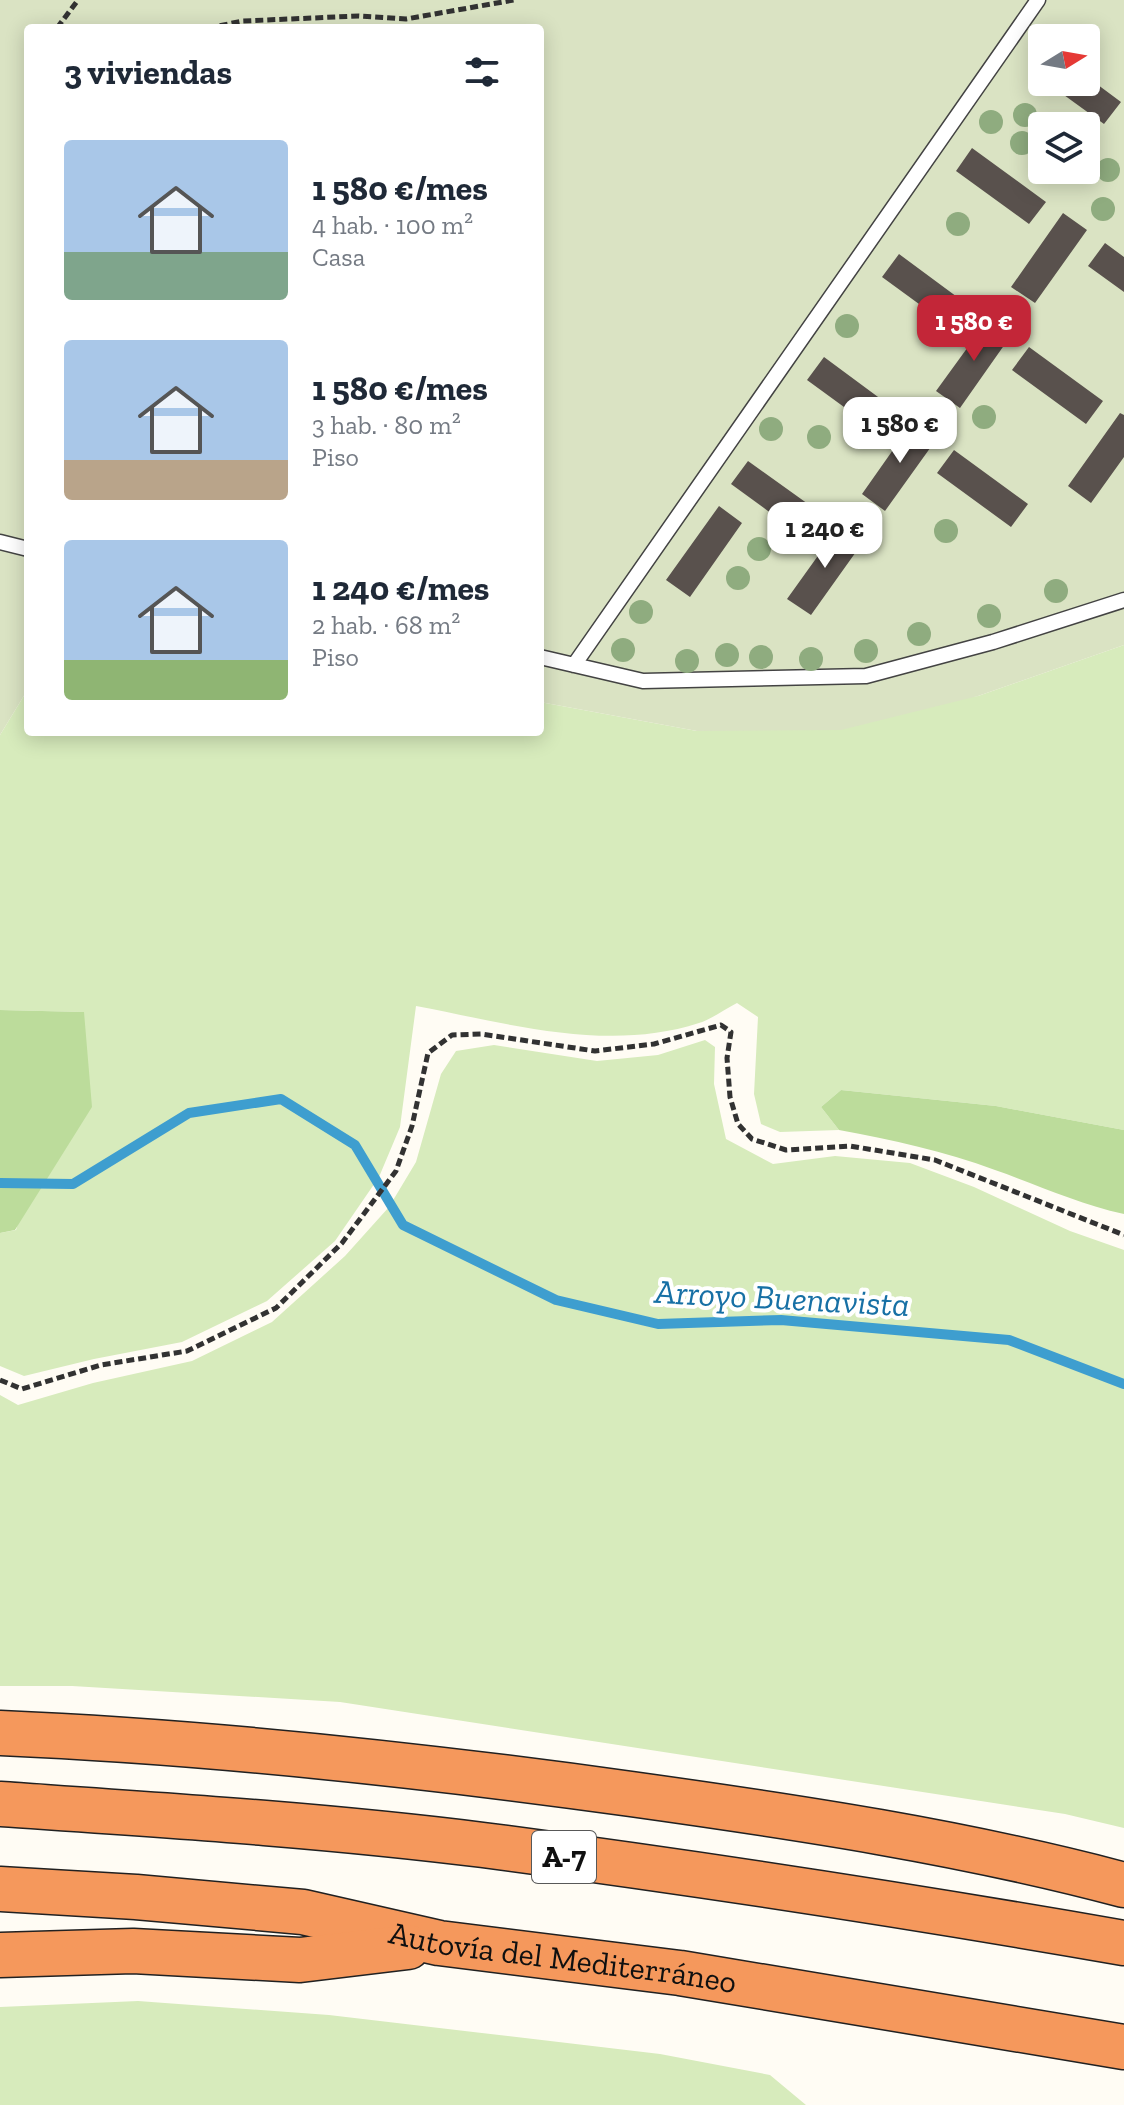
<!DOCTYPE html>
<html lang="es">
<meta charset="utf-8">
<style>
body{margin:0;font-family:"Zilla Slab",serif;background:#f2f2f3;color:#1f2937;height:100vh;display:flex;flex-direction:column;font-size:30px;white-space:nowrap}
*{box-sizing:border-box;margin:0}
p{font-size:26px;color:#747a83}
.icon{flex:none;width:44px;height:44px;fill:none;stroke:currentColor;stroke-width:2;stroke-linecap:round;stroke-linejoin:round}
.map{position:relative;flex:1;overflow:hidden}
.drawer{position:absolute;left:24px;top:24px;width:520px;height:712px;display:flex;flex-direction:column;background:#fff;border-radius:8px;box-shadow:0 4px 20px #0003}
.drawer>*{flex:none}
.needle{width:52px;rotate:79deg}
.tools{position:absolute;left:1028px;top:24px;display:grid;gap:16px}
.tools a{display:grid;place-items:center;width:72px;height:72px;border-radius:8px;background:#fff;box-shadow:0 4px 20px #0003;font-size:40px}
.price{position:absolute;translate:-50% -68px;padding:0 18px;border-radius:16px;background:#fff;color:#222;font-size:26px;line-height:52px;filter:drop-shadow(0 2px 4px #0008)}
.price::after{content:'';position:absolute;left:50%;top:48px;width:24px;height:18px;margin-left:-12px;background:inherit;clip-path:polygon(0 0,100% 0,50% 100%)}
.price.current{background:#c32638;color:#fff}
ul{padding:0;list-style:none}
li{display:flex;align-items:center;gap:24px;height:200px;padding:0 40px}
li span{display:grid;place-items:center;flex:none;width:224px;height:160px;border-radius:8px;color:#555}
li>.icon{margin-inline-start:auto}
span .icon{width:96px;height:96px;fill:#fffc;stroke-width:1}
li b{font-size:34px}
h2{display:flex;justify-content:space-between;align-items:center;height:96px;padding:0 40px;font-size:34px}
.map>svg:first-child{display:block}
</style>
<div class="map">
<svg width="1124" height="2105" viewBox="0 0 1124 2105">
<rect width="100%" height="100%" fill="#fffcf4"/>
<!-- green -->
<path fill="#d7ebbc" d="M 1124,645 L 1124,1130 L 996,1106 L 841,1090 L 821,1107 L 839,1130 L 780,1132 L 761,1124 L 754,1094 L 758,1017 L 737,1003 C 725,1009 712,1019 699,1023 C 607,1053 507,1023 416,1006 L 400,1127 L 379,1177 L 335,1241 L 267,1301 L 182,1342 L 94,1359 L 24,1376 L 0,1366 L 0,1233 L 16,1230 L 84,1012 L 0,1010 L 0,735 L 28,689 L 28,732 L 540,732 L 540,702 L 697,731 L 978,696 Z
M 705,1040 L 715,1047 L 714,1084 L 726,1139 L 773,1164 L 835,1156 L 910,1163 L 974,1187 L 1070,1231 L 1124,1250 L 1124,1828 L 1065,1814 L 340,1702 L 72,1686 L 0,1686 L 0,1395 L 18,1405 L 93,1383 L 192,1361 L 272,1322 L 345,1256 L 389,1207 L 416,1162 L 441,1074 L 456,1051 L 494,1045 L 597,1061 L 658,1055 Z
M 138,2001 L 329,2015 L 660,2054 L 770,2075 L 806,2105 L 0,2105 L 0,2007 Z"/>
<!-- forest -->
<path fill="#bcdc9b" d="M 0,1010 L 84,1012 L 92,1107 L 15,1230 L 0,1233 Z
M 841,1090 L 996,1106 L 1124,1130 L 1124,1214 C 1079,1204 1038,1185 995,1170 C 945,1151 892,1140 839,1130 L 821,1107 Z"/>
<!-- cemetery -->
<path fill="#dae3c3" fill-rule="evenodd" d="M 0,0 L 1124,0 L 1124,645 L 978,696 L 841,730 L 697,731 L 540,702 L 540,28 L 28,28 L 28,689 L 0,735 ZM 1042,38 L 1086,38 L 1086,82 L 1042,82 ZM 1042,126 L 1086,126 L 1086,170 L 1042,170 Z"/>
<g fill="none" stroke-linecap="round" stroke-linejoin="round">
<!-- stream -->
<path stroke="#3e9ecf" stroke-width="10" d="M 0,1183 L 73,1184 L 189,1113 L 281,1099 L 355,1145 L 403,1225 L 556,1300 L 658,1324 L 781,1320 L 1009,1340 L 1124,1384"/>
</g>
<!-- building -->
<path fill="#59514d" d="M 1042,55 L 1042,79 L 1030,71 Z
M 1086,76 L 1121,102 L 1104,124 L 1046,82 L 1086,82 Z
M 972,148 L 1046,202 L 1029,224 L 956,171 Z
M 1063,213 L 1087,230 L 1035,303 L 1011,287 Z
M 1105,243 L 1124,257 L 1124,292 L 1088,266 Z
M 899,254 L 972,308 L 956,331 L 882,277 Z
M 989,318 L 1012,334 L 960,408 L 936,391 Z
M 1029,347 L 1103,401 L 1086,424 L 1012,370 Z
M 824,357 L 897,411 L 881,434 L 807,380 Z
M 1120,413 L 1124,415 L 1124,457 L 1091,503 L 1068,486 Z
M 914,420 L 938,437 L 885,511 L 862,494 Z
M 954,450 L 1028,504 L 1011,527 L 937,473 Z
M 748,461 L 822,514 L 805,538 L 731,484 Z
M 719,506 L 742,523 L 690,597 L 666,580 Z
M 840,525 L 863,542 L 811,615 L 787,599 Z"/>
<g fill="none" stroke-linecap="round" stroke-linejoin="round">
<!-- lane casing -->
<g stroke="#434343" stroke-width="17">
<path id="lane" d="M 0,542 L 28,549
M 540,657 L 643,681 L 866,676 L 993,642 L 1124,600
M 574,665 L 1038,0"/>
</g>
<!-- highway casing -->
<g stroke="#212121" stroke-width="47">
<g id="highway">
<path d="M 0,1733 C 211,1742 422,1765 631,1794 C 796,1817 963,1842 1124,1885"/>
<path d="M 0,1804 C 161,1815 323,1825 483,1845 C 697,1873 911,1906 1124,1943"/>
<path id="s1" d="M 0,1889 L 136,1897 L 303,1912 L 439,1943 L 680,1973 L 1124,2047"/>
<path d="M 0,1955 L 133,1951 L 300,1960 L 408,1947"/>
</g>
</g>
<!-- path -->
<path stroke="#323232" stroke-width="5" stroke-dasharray="8 4" stroke-linecap="butt" d="M 57,28 L 78,0
M 208,28 L 243,21 L 359,16 L 406,19 L 514,0
M 0,1380 L 22,1389 L 101,1365 L 187,1351 L 276,1308 L 342,1243 L 396,1171 L 412,1126 L 428,1053 L 452,1035 L 481,1034 L 595,1051 L 654,1044 L 721,1025 L 731,1032 L 727,1058 L 730,1097 L 738,1124 L 752,1139 L 786,1150 L 850,1146 L 935,1160 L 1124,1235"/>
<!-- lane -->
<use href="#lane" stroke="#fff" stroke-width="14"/>
<!-- highway -->
<use href="#highway" stroke="#f5985c" stroke-width="44"/>
</g>
<!-- trees -->
<g fill="#8fac7f">
<circle cx="1025" cy="115" r="12"/>
<circle cx="991" cy="122" r="12"/>
<circle cx="1022" cy="143" r="12"/>
<circle cx="1108" cy="170" r="12"/>
<circle cx="1103" cy="209" r="12"/>
<circle cx="958" cy="224" r="12"/>
<circle cx="847" cy="326" r="12"/>
<circle cx="984" cy="417" r="12"/>
<circle cx="771" cy="429" r="12"/>
<circle cx="819" cy="437" r="12"/>
<circle cx="946" cy="531" r="12"/>
<circle cx="759" cy="549" r="12"/>
<circle cx="738" cy="578" r="12"/>
<circle cx="1056" cy="591" r="12"/>
<circle cx="641" cy="612" r="12"/>
<circle cx="989" cy="616" r="12"/>
<circle cx="919" cy="634" r="12"/>
<circle cx="623" cy="650" r="12"/>
<circle cx="866" cy="651" r="12"/>
<circle cx="727" cy="655" r="12"/>
<circle cx="761" cy="657" r="12"/>
<circle cx="811" cy="659" r="12"/>
<circle cx="687" cy="661" r="12"/>
</g>
<g text-anchor="middle" dominant-baseline="central" stroke-width="8" stroke-linejoin="round" paint-order="stroke">
<!-- shield labels -->
<rect fill="#fff" stroke="#585858" stroke-width="2" x="532" y="1831" width="64" height="52" rx="6"/>
<g font-size="30" font-weight="bold" fill="#101010">
<text x="564" y="1857">A-7</text>
</g>
<!-- street labels -->
<g font-size="32" fill="#101010" stroke="#fff">
<text stroke="none"><textPath href="#s1" startOffset="568">Autovía del Mediterráneo</textPath></text>
</g>
<!-- water labels -->
<g font-size="34" font-style="italic" fill="#1770a5" stroke="#fff">
<text transform="translate(782 1298) rotate(3)">Arroyo Buenavista</text>
</g>
</g>
</svg>
<div class="tools">
<a><svg class="needle" viewBox="-14 -14 28 28"><path d="M0-13l5 13h-10z" fill="#e53935"/><path d="M0 13l5-13h-10z" fill="#747a83"/></svg></a>
<a><svg class="icon" aria-label="layers" viewBox="0 0 24 24"><path d="M12 4l9 5-9 5-9-5zM3 14l9 5 9-5"/></svg></a>
</div>
<b class="price current" style="left:974px;top:363px">1 580 €</b>
<b class="price" style="left:900px;top:465px">1 580 €</b>
<b class="price" style="left:825px;top:570px">1 240 €</b>
<section class="drawer">
<h2>3 viviendas<svg class="icon" aria-label="filters" viewBox="0 0 24 24"><path d="M4 7h16M4 17h16"/><circle cx="9" cy="7" r="2"/><circle cx="15" cy="17" r="2"/></svg></h2>
<ul>
<li><span style="background:linear-gradient(#a9c7e8 70%,#7fa58c 0)"><svg class="icon" aria-label="home" viewBox="0 0 24 24"><path d="M3 11l9-7 9 7M6 9v11h12V9"/></svg></span><div><b>1 580 €/mes</b><p>4 hab. · 100 m²</p><p>Casa</p></div></li>
<li><span style="background:linear-gradient(#a9c7e8 75%,#b9a48a 0)"><svg class="icon" aria-label="home" viewBox="0 0 24 24"><path d="M3 11l9-7 9 7M6 9v11h12V9"/></svg></span><div><b>1 580 €/mes</b><p>3 hab. · 80 m²</p><p>Piso</p></div></li>
<li><span style="background:linear-gradient(#a9c7e8 75%,#8fb573 0)"><svg class="icon" aria-label="home" viewBox="0 0 24 24"><path d="M3 11l9-7 9 7M6 9v11h12V9"/></svg></span><div><b>1 240 €/mes</b><p>2 hab. · 68 m²</p><p>Piso</p></div></li>
</ul>
</section>
</div>
